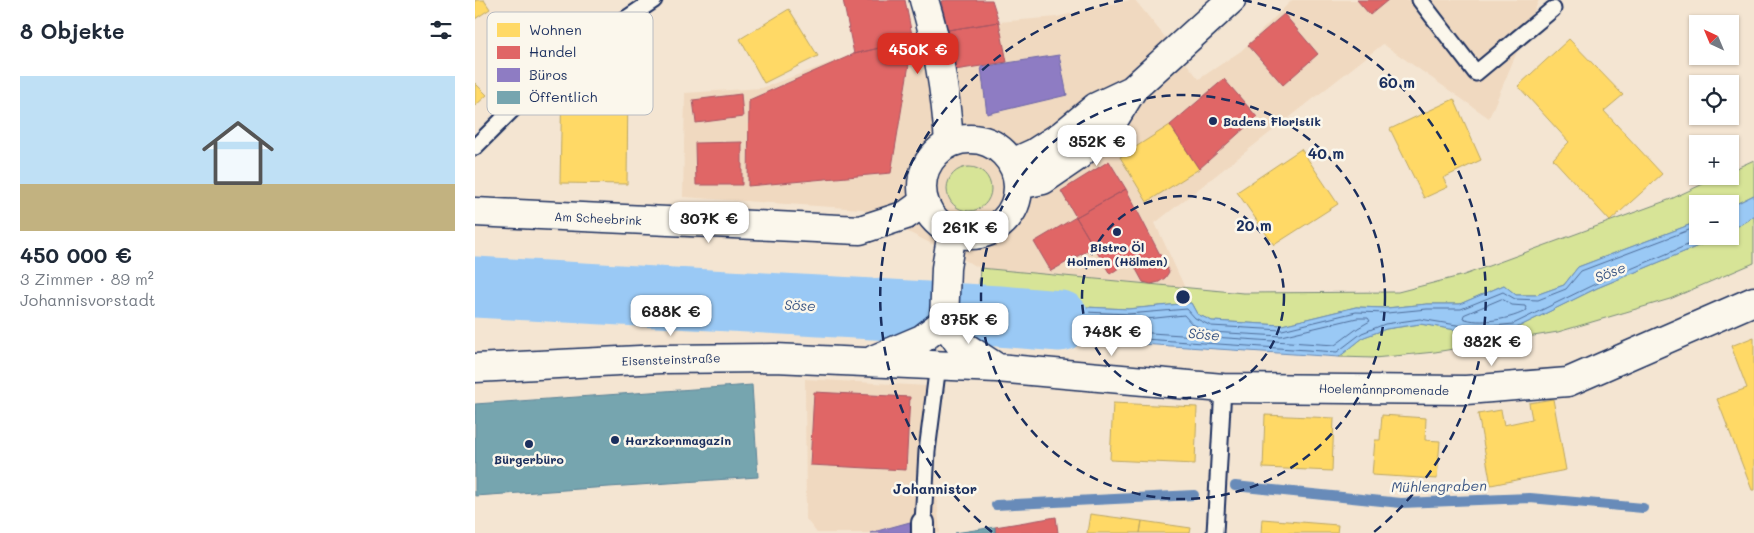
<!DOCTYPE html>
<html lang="de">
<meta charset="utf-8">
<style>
body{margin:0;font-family:Mali,sans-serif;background:#f2f2f3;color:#1f2937;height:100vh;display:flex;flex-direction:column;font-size:19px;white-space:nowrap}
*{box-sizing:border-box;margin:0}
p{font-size:16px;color:#747a83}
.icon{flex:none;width:28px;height:28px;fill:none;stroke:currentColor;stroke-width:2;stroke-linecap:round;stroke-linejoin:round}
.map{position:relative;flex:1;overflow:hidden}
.panel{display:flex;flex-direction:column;background:#fff;width:475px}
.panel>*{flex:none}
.needle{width:32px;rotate:316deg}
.buttons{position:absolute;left:1214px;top:15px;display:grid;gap:10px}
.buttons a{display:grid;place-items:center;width:50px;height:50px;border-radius:0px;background:#fff;box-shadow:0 1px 4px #0004;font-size:25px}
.price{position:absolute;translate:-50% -42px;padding:0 11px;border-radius:10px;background:#fff;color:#222;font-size:16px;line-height:32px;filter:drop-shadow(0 1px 2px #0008)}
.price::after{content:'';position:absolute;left:50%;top:30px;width:15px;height:11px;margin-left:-8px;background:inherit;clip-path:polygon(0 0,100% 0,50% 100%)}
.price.selected{background:#d93025;color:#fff}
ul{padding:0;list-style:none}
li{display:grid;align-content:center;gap:10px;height:265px;padding:0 20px}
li+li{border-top:1px solid #e0e1e3}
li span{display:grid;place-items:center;height:155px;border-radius:0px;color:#555}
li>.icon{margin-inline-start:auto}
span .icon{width:90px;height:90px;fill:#fffc;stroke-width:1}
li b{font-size:21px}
h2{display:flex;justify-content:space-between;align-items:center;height:60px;padding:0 20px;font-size:21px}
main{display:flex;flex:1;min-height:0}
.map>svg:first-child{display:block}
</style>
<main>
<section class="panel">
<h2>8 Objekte<svg class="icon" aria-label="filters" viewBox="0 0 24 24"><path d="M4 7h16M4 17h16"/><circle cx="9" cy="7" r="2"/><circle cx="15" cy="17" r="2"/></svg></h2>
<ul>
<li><span style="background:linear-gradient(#bfe0f5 70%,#c2b280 0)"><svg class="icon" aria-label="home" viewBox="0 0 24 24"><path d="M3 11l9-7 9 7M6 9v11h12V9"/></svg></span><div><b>450 000 €</b><p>3 Zimmer · 89 m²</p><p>Johannisvorstadt</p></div></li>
</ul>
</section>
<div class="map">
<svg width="1279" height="533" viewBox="0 0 1279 533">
<rect width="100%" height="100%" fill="#f4e5d2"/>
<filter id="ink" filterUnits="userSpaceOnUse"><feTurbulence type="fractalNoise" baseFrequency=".02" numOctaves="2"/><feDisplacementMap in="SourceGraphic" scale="10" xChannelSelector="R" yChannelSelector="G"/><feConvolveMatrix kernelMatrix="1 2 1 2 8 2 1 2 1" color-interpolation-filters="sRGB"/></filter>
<g filter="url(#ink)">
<!-- built -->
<path fill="#f0d9c0" d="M 655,0 L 660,0 L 724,79 L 766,51 L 817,0 L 1064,0 L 1014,118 L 908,44 L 680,223 L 710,288 L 505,268 L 387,209 L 208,197 L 210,93 L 287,88 L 379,54 L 438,40 L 473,30 L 524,22 L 582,17 Z
M 330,379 L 452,386 L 465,533 L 342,533 L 331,519 Z"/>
<!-- green -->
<path fill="#d7e497" stroke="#798a7a" d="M 1279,160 L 1279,195 L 1255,207 L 1255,204 L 1222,204 L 1222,222 L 1103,267 L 1089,285 L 1061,295 L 1041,295 L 1029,285 L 985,304 L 952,304 L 911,308 L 881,307 L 807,325 L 737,321 L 722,314 L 716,303 L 653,309 L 567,305 L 503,299 L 505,268 L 768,293 L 923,292 L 989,275 L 1196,199 L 1245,176 L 1255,176 L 1255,171 Z
M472 189a22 22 0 1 1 44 0a22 22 0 1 1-44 0Z
M 1279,216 L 1279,263 L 1195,299 L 1083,332 L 960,352 L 899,358 L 864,357 L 889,337 L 911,329 L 945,324 L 1000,333 L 1039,329 L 1122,288 L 1247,236 L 1255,236 L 1255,231 Z"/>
<!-- water -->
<path fill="#9ac9f5" stroke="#678bb9" d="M 1279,195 L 1279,216 L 1255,231 L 1255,207 Z
M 1222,222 L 1222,236 L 1247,236 L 1122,288 L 1039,329 L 1000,333 L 945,324 L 911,329 L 889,337 L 864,357 L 544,336 L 542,331 L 505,326 L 501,320 L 503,299 L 567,305 L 653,309 L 716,303 L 722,314 L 737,321 L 807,325 L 881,307 L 912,308 L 952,304 L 985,304 L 1029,285 L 1041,295 L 1061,295 L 1089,285 L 1103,267 Z"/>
<!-- homes -->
<path fill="#ffd966" stroke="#bba664" d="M 0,0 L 9,0 L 15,9 L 0,19 Z
M 314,9 L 343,56 L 289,83 L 265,39 Z
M 1094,39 L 1148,95 L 1129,111 L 1187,174 L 1135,221 L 1078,159 L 1094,142 L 1043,86 Z
M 87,82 L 153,83 L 152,184 L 85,183 Z
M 0,83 L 12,95 L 0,106 Z
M 979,99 L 1006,160 L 968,178 L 973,187 L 949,198 L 915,129 Z
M 695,125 L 724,169 L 672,202 L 645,157 Z
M 826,149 L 863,204 L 799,245 L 762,192 Z
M 1279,337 L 1279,490 L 1277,490 L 1242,399 L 1272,388 L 1256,346 Z
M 1078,399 L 1091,470 L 1016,485 L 1003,414 L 1026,410 L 1029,425 L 1057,419 L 1054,403 Z
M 638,403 L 722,407 L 720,464 L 635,460 Z
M 790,415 L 859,418 L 857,471 L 788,468 Z
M 907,415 L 951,418 L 950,440 L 965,441 L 962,479 L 897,475 L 900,440 L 905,440 Z
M 615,514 L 667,521 L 665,533 L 612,533 Z
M 787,519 L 863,525 L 862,533 L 786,533 Z
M 667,521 L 716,528 L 715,533 L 665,533 Z"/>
<!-- shops -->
<path fill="#e06666" stroke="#a55664" d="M 368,0 L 430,0 L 438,40 L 379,54 Z
M 472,0 L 517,0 L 524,22 L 473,30 L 466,1 Z
M 882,0 L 913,0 L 895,15 Z
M 809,14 L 843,54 L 808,85 L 773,45 Z
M 524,22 L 532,62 L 480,70 L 473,30 Z
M 438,40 L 416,173 L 273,186 L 274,100 L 379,54 Z
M 749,79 L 782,117 L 724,169 L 695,125 Z
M 266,94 L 268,117 L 221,123 L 218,100 Z
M 267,142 L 267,185 L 221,185 L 220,143 Z
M 634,161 L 651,189 L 601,217 L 586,191 Z
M 651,189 L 694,272 L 690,278 L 684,282 L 676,284 L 668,282 L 656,260 L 635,274 L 601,217 Z
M 601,217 L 619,247 L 576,271 L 559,242 Z
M 339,392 L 435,397 L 431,470 L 335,465 Z
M 581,517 L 583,533 L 520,533 L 520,527 Z"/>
<!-- offices -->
<path fill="#8e7cc3" stroke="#6c65a5" d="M 584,55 L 592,95 L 512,114 L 506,67 Z
M 435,522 L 436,533 L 395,533 Z"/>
<!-- public -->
<path fill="#76a5af" stroke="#5b8297" d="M 277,385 L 283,477 L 0,496 L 0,404 Z
M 520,527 L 520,533 L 480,533 Z"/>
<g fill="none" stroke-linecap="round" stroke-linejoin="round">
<!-- shore -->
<path stroke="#4e6d9a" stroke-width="1" d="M 1222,227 L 1106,271 L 1091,289 L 1063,300 L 1040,299 L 1028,292 L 986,309 L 952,309 L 912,313 L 881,312 L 807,330 L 736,326 L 720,318 L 712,309 L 653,314 L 567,310 L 510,304 L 507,306 L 507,318 L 509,322 L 543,326 L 550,331 L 862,352 L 887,333 L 910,324 L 945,319 L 1000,328 L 1038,324 L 1120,284 L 1234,236
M 1027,299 L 1037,305 L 1050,306 L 1052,310 C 1038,319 1003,325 988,318 L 989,315 Z
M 526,312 L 653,321 L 709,315 L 717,324 L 735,332 L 806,336 L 882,318 L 893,318 L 895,321 L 883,328 L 860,345 L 553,325 L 545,320 L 525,317 L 523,314 Z"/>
<!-- stream -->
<path stroke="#678bb9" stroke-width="10" d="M 760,486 L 926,503 L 1055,498 L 1168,508
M 521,505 L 719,495"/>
<!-- river -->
<path stroke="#9ac9f5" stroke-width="61" d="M 0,287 L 524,316 L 585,321"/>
<!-- service casing -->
<g stroke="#1b2f5e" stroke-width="19">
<path id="service" d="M 945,0 L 1001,73 L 1078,9
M 0,147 L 81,66 L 179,0
M 448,523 L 452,451 L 463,365
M 740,533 L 748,388"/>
</g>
<!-- pedestrian casing -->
<g stroke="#1b2f5e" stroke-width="26">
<path id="pedestrian" d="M 448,533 L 448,523"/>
</g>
<!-- minor casing -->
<g stroke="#1b2f5e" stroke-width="31">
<path id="minor" d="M 469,322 L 471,268 L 477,232
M 469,322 L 484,343 L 521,367
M 400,359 L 447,339 L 469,322
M 0,368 L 185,359 L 300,358 L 522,368 L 748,388 L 991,390 L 1093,382 L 1279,301"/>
</g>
<!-- tertiary casing -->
<g stroke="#1b2f5e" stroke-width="31">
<path id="tertiary" d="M 449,0 C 463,45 471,96 474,143"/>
</g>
<!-- secondary casing -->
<g stroke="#1b2f5e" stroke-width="31">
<path id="secondary" d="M447 187a48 48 0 1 1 96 0a48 48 0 1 1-96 0Z
M 537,163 L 559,153 L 587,135 L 621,107 L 657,90
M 543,185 L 568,180 L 603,156 L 637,123 L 658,89 L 756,0
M 0,212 L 385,230 L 431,215 L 449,202"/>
</g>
<!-- service -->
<use href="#service" stroke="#fbf7ec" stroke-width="15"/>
<!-- pedestrian -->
<use href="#pedestrian" stroke="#fbf7ec" stroke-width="22"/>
<!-- minor -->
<use href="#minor" stroke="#fbf7ec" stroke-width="28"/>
<!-- tertiary -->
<use href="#tertiary" stroke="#fbf7ec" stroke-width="28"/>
<!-- secondary -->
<use href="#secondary" stroke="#fbf7ec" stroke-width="28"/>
</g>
</g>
<!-- distance rings -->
<g fill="none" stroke="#1b2f5e" stroke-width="2.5" stroke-dasharray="9 6">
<circle cx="708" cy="297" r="101"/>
<circle cx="708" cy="297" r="202"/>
<path d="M517 532A303 303 0 0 1 648 0M768 0A303 303 0 0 1 899 532"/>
</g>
<!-- markers -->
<g fill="#1b2f5e" stroke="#fbf7ec" stroke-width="2">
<circle cx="738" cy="121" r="5"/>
<circle cx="642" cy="232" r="5"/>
<circle cx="140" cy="440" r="5"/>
<circle cx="54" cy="444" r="5"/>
</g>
<g text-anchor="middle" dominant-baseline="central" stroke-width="5" stroke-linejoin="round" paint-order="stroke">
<!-- poi labels -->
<g font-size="12" font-weight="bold" fill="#1b2f5e" stroke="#fbf7ec" text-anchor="start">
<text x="748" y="121">Badens Floristik</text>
<text x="642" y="247" text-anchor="middle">Bistro Öl<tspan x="642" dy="14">Holmen (Hölmen)</tspan></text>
<text x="150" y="440">Harzkornmagazin</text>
<text x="54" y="459" text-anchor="middle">Bürgerbüro</text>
</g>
<!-- street labels -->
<g font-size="12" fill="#1b2f5e" stroke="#fbf7ec">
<text transform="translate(123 218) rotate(3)">Am Scheebrink</text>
<text transform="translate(196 359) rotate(-2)">Eisensteinstraße</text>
<text transform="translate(909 389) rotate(1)">Hoelemannpromenade</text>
</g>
<!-- water labels -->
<g font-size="14" font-style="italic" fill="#3b5684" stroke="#fbf7ec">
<text transform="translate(1135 272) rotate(-21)">Söse</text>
<text transform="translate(325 305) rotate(3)">Söse</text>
<text transform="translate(729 334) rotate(5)">Söse</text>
<text transform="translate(964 486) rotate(-1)">Mühlengraben</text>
</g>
<!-- neighbourhood labels -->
<g font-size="14" font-weight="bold" fill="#1b2f5e" stroke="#fbf7ec">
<text x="460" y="488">Johannistor</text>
</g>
</g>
<!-- legend -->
<rect x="12" y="12" width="166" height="103" rx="8" fill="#fbf7ec" stroke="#b8bbc1" stroke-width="1"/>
<rect x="22" y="23" width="23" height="14" fill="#ffd966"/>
<rect x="22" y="46" width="23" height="13" fill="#e06666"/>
<rect x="22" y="68" width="23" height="14" fill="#8e7cc3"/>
<rect x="22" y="91" width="23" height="13" fill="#76a5af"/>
<g font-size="14" fill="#1b2f5e">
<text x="54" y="35">Wohnen</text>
<text x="54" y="57">Handel</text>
<text x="54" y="80">Büros</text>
<text x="54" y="102">Öffentlich</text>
</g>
<circle cx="708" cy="297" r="8" fill="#1b2f5e" stroke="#fbf7ec" stroke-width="2.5"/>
<g font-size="15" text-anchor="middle" font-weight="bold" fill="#1b2f5e" stroke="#fbf7ec" stroke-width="5" stroke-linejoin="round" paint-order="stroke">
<text x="922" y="88">60 m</text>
<text x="851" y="159">40 m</text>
<text x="779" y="231">20 m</text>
</g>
</svg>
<div class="buttons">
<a><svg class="needle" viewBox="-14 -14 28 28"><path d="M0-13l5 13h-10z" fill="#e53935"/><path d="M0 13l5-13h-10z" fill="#747a83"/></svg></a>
<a><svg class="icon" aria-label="locate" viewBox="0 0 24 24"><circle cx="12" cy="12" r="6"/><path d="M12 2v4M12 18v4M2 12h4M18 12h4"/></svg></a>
<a>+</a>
<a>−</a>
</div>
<b class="price selected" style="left:443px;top:75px">450K €</b>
<b class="price" style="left:622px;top:167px">352K €</b>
<b class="price" style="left:234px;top:244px">307K €</b>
<b class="price" style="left:495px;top:253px">261K €</b>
<b class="price" style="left:196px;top:337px">688K €</b>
<b class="price" style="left:494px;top:345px">375K €</b>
<b class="price" style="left:637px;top:357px">748K €</b>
<b class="price" style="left:1017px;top:367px">382K €</b>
</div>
</main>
